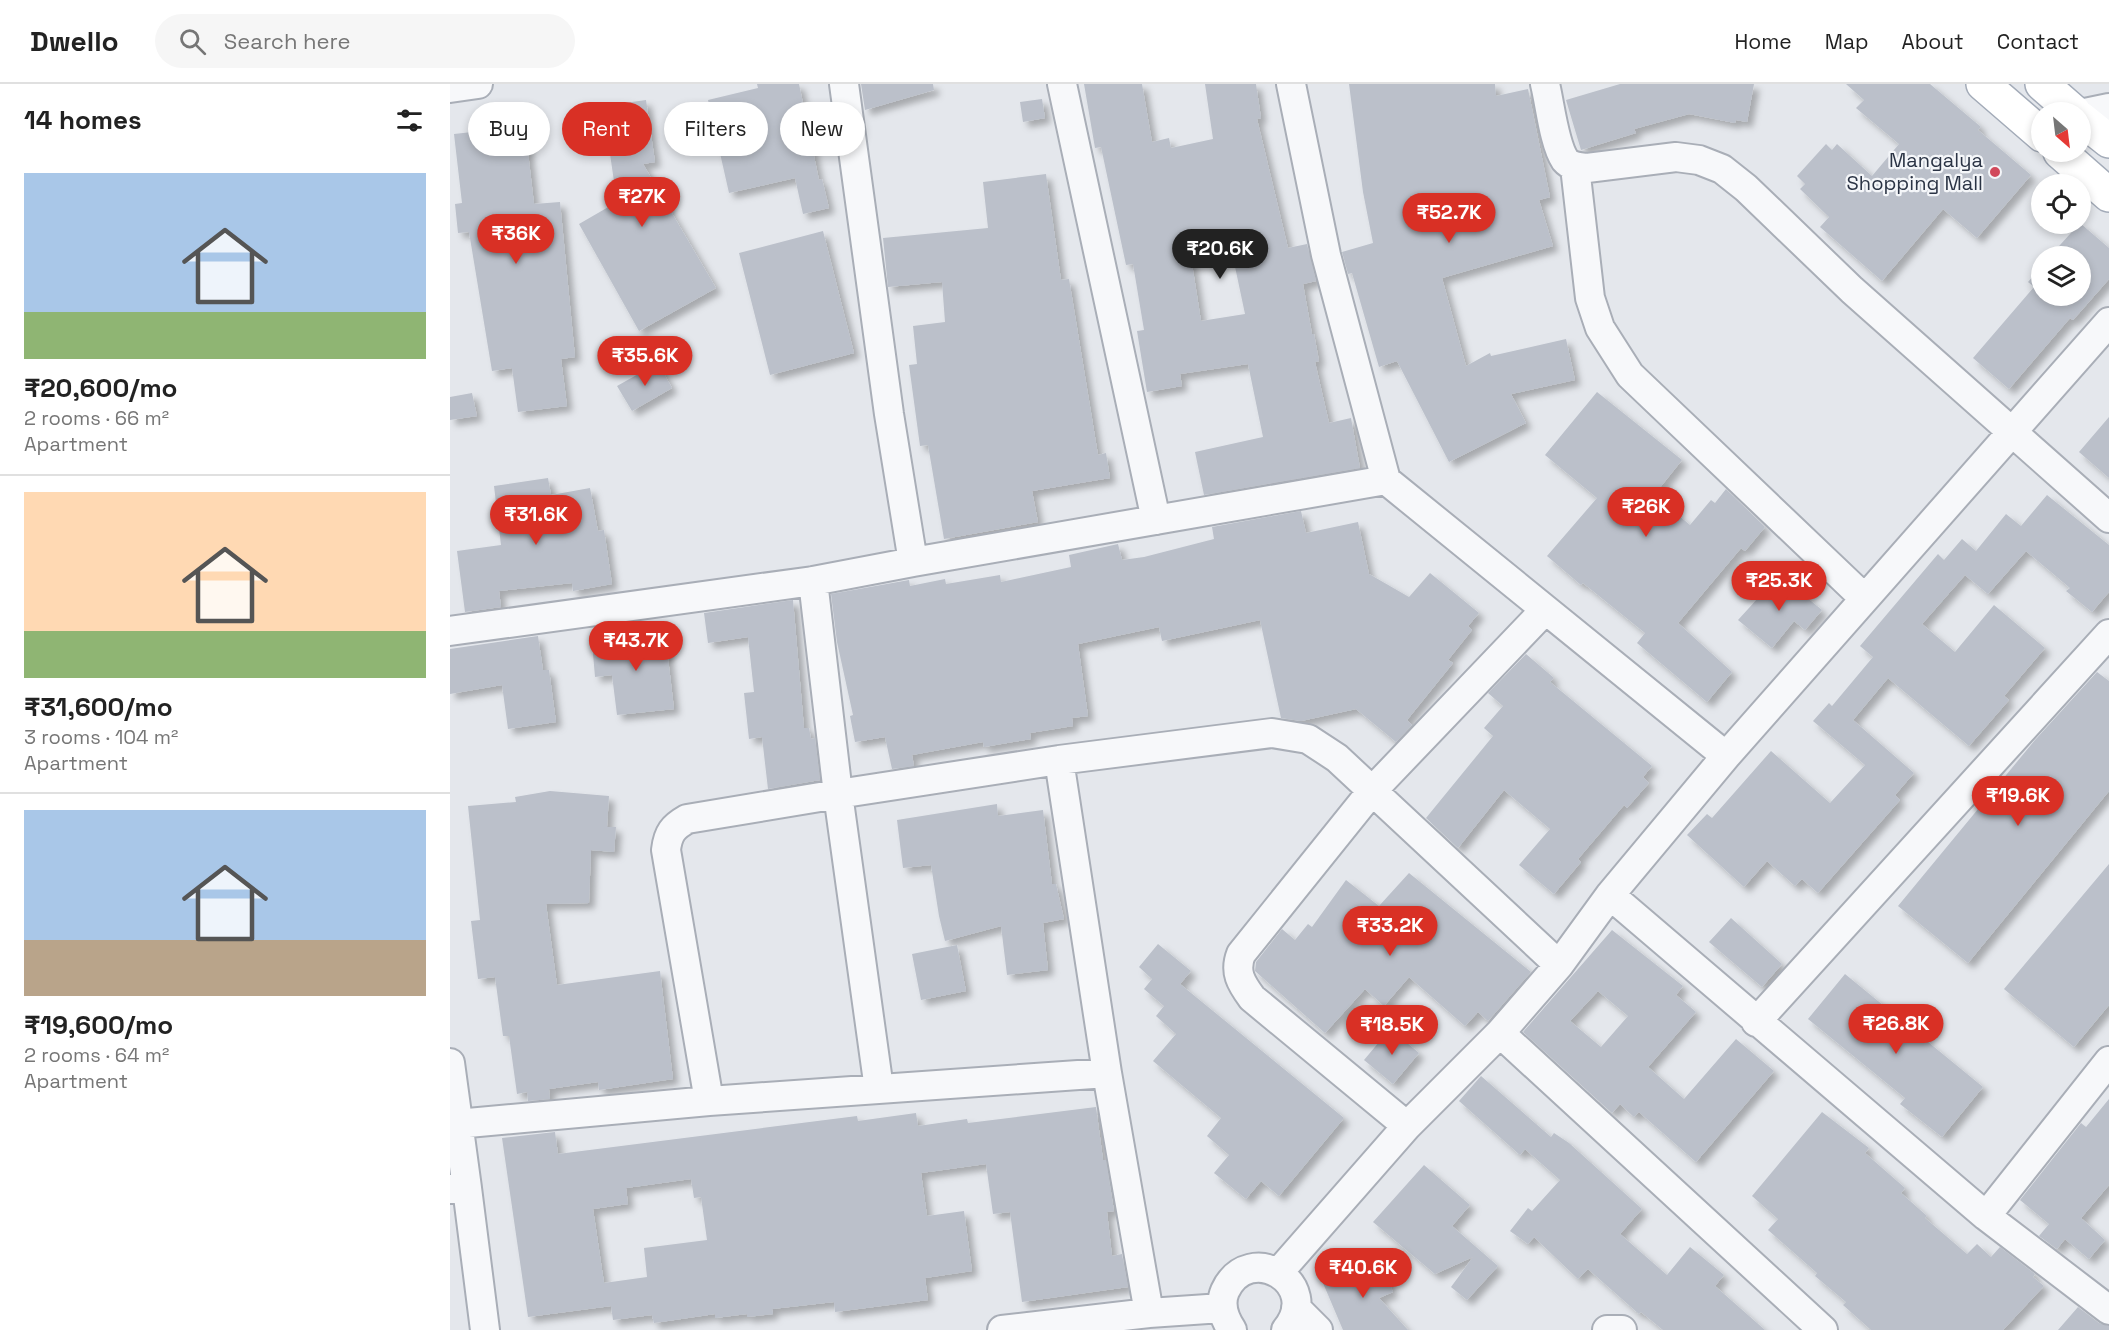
<!DOCTYPE html>
<meta charset="utf-8">
<style>
body{margin:0;font-family:"Space Grotesk",sans-serif;background:#f6f6f6;color:#222;height:100vh;display:flex;flex-direction:column;font-size:22px;white-space:nowrap}
*{box-sizing:border-box;margin:0}
p{font-size:20px;color:#767676}
.icon{flex:none;width:33px;height:33px;fill:none;stroke:currentColor;stroke-width:2;stroke-linecap:round;stroke-linejoin:round}
.map{position:relative;flex:1;overflow:hidden}
.panel{display:flex;flex-direction:column;background:#fff;width:450px}
.panel>*{flex:none}
.top-card{position:absolute;left:18px;top:18px;width:570px;height:54px;display:flex;gap:12px}
.needle{width:39px;rotate:152deg}
.fabs{position:absolute;left:1581px;top:18px;display:grid;gap:12px}
.fabs a{display:grid;place-items:center;width:60px;height:60px;border-radius:50%;background:#fff;box-shadow:0 3px 9px #0003;font-size:30px}
.price{position:absolute;translate:-50% -51px;padding:0 14px;border-radius:21px;background:#d93025;color:#fff;font-size:20px;line-height:39px;filter:drop-shadow(0 2px 3px #0008)}
.price::after{content:'';position:absolute;left:50%;top:36px;width:18px;height:14px;margin-left:-9px;background:inherit;clip-path:polygon(0 0,100% 0,50% 100%)}
.price.selected{background:#222;color:#fff}
ul{padding:0;list-style:none}
li{display:grid;align-content:center;gap:12px;height:318px;padding:0 24px}
li+li{border-top:2px solid #e0e0e0}
li span{display:grid;place-items:center;height:186px;border-radius:0px;color:#555}
li>.icon{margin-inline-start:auto}
span .icon{width:108px;height:108px;fill:#fffc;stroke-width:1}
li b{font-size:26px}
h2{display:flex;justify-content:space-between;align-items:center;height:72px;padding:0 24px;font-size:26px}
.pill{padding:0 21px;border-radius:27px;background:#fff;box-shadow:0 3px 9px #0003;font-size:21px;line-height:54px}
.pill.selected{background:#d93025;color:#fff}
header{display:flex;align-items:center;gap:36px;box-sizing:border-box;height:84px;padding:0 30px;background:#fff;border-bottom:2px solid #e0e0e0}
header strong{font-size:28px}
nav{display:flex;gap:33px;margin-inline-start:auto;font-size:21px}
.search{width:420px;height:54px;background:#f6f6f6;display:flex;align-items:center;gap:15px;box-sizing:border-box;padding:0 21px;border-radius:33px;color:#767676;font-size:22px}
main{display:flex;flex:1;min-height:0}
.map>svg:first-child{display:block}
</style>
<header>
<strong>Dwello</strong>
<div class="search"><svg class="icon" aria-label="search" viewBox="0 0 24 24"><circle cx="10" cy="10" r="6"/><path d="M15 15l6 6"/></svg>Search here</div>
<nav><a>Home</a><a>Map</a><a>About</a><a>Contact</a></nav>
</header>
<main>
<section class="panel">
<h2>14 homes<svg class="icon" aria-label="filters" viewBox="0 0 24 24"><path d="M4 7h16M4 17h16"/><circle cx="9" cy="7" r="2"/><circle cx="15" cy="17" r="2"/></svg></h2>
<ul>
<li><span style="background:linear-gradient(#a9c7e8 75%,#8fb573 0)"><svg class="icon" aria-label="home" viewBox="0 0 24 24"><path d="M3 11l9-7 9 7M6 9v11h12V9"/></svg></span><div><b>₹20,600/mo</b><p>2 rooms · 66 m²</p><p>Apartment</p></div></li>
<li><span style="background:linear-gradient(#ffd9b3 75%,#8fb573 0)"><svg class="icon" aria-label="home" viewBox="0 0 24 24"><path d="M3 11l9-7 9 7M6 9v11h12V9"/></svg></span><div><b>₹31,600/mo</b><p>3 rooms · 104 m²</p><p>Apartment</p></div></li>
<li><span style="background:linear-gradient(#a9c7e8 70%,#b9a48a 0)"><svg class="icon" aria-label="home" viewBox="0 0 24 24"><path d="M3 11l9-7 9 7M6 9v11h12V9"/></svg></span><div><b>₹19,600/mo</b><p>2 rooms · 64 m²</p><p>Apartment</p></div></li>
</ul>
</section>
<div class="map">
<svg width="1659" height="1246" viewBox="0 0 1659 1246">
<defs>
<filter id="shadow"><feDropShadow dx="5.5" dy="5.5" stdDeviation="3" flood-color="#0004"/></filter>
</defs>
<rect width="100%" height="100%" fill="#e4e7ec"/>
<!-- building -->
<path fill="#bbc0ca" fill-rule="evenodd" filter="url(#shadow)" d="M 307,0 L 349,0 L 369,96 L 372,95 L 379,124 L 353,130 L 345,94 L 279,109 L 258,16 L 308,4 Z
M 411,0 L 483,0 L 484,6 L 415,26 Z
M 634,0 L 692,0 L 702,58 L 719,54 L 721,64 L 763,55 L 755,0 L 806,0 L 811,34 L 807,35 L 838,164 L 857,160 L 866,197 L 853,200 L 862,250 L 864,250 L 869,277 L 865,278 L 879,339 L 901,334 L 910,384 L 754,411 L 745,368 L 813,353 L 798,280 L 730,290 L 732,302 L 697,308 L 687,247 L 694,246 L 683,180 L 676,181 L 651,63 L 645,64 ZM 780,159 L 795,230 L 751,237 L 740,167 Z
M 899,0 L 1045,0 L 1046,12 L 1078,5 L 1100,113 L 1089,116 L 1103,162 L 992,194 L 1016,282 L 1040,269 L 1041,272 L 1116,255 L 1125,296 L 1061,310 L 1076,339 L 999,378 L 947,277 L 929,283 L 902,189 L 898,190 L 892,168 L 923,159 L 913,108 Z
M 1170,0 L 1304,0 L 1297,38 L 1286,36 L 1285,39 L 1239,30 L 1184,45 L 1186,49 L 1131,66 L 1116,16 Z
M 1396,0 L 1480,0 L 1531,43 L 1528,46 L 1581,91 L 1527,154 L 1493,125 L 1432,197 L 1370,143 L 1379,133 L 1350,105 L 1355,100 L 1347,92 L 1376,60 L 1382,66 L 1387,60 L 1422,92 L 1449,60 L 1406,24 L 1414,16 Z
M 592,15 L 595,34 L 573,38 L 570,18 Z
M 196,16 L 205,78 L 193,80 L 266,204 L 189,247 L 129,140 L 167,118 L 153,22 Z
M 75,42 L 84,120 L 110,118 L 125,273 L 111,275 L 117,322 L 68,328 L 62,284 L 42,287 L 19,148 L 8,149 L 5,120 L 12,119 L 4,50 Z
M 596,90 L 611,196 L 619,195 L 648,371 L 656,369 L 660,394 L 582,407 L 588,438 L 494,455 L 478,361 L 470,362 L 459,281 L 467,280 L 463,242 L 495,238 L 492,198 L 438,203 L 433,154 L 538,144 L 533,98 Z
M 1630,139 L 1659,164 L 1659,195 L 1623,236 L 1620,234 L 1559,305 L 1523,274 L 1584,203 L 1578,198 L 1592,182 L 1592,212 L 1630,212 L 1630,172 L 1600,172 Z
M 373,147 L 404,269 L 320,291 L 289,169 Z
M 208,279 L 222,304 L 182,327 L 167,302 Z
M 1147,308 L 1232,376 L 1204,411 L 1240,441 L 1261,416 L 1265,419 L 1276,405 L 1315,443 L 1295,467 L 1291,464 L 1228,539 L 1282,588 L 1257,618 L 1187,559 L 1195,549 L 1133,499 L 1131,501 L 1097,472 L 1147,414 L 1095,371 Z
M 22,309 L 27,332 L 0,336 L 0,313 Z
M 1659,333 L 1659,394 L 1629,368 Z
M 98,394 L 101,411 L 140,404 L 148,447 L 154,446 L 162,500 L 123,507 L 122,499 L 49,507 L 51,523 L 15,528 L 7,467 L 51,461 L 44,402 Z
M 1597,411 L 1659,461 L 1659,508 L 1642,528 L 1616,507 L 1620,504 L 1576,467 L 1538,510 L 1515,491 L 1472,540 L 1505,568 L 1544,521 L 1595,564 L 1554,612 L 1559,616 L 1519,662 L 1438,594 L 1403,636 L 1464,689 L 1445,711 L 1450,716 L 1368,809 L 1352,795 L 1345,802 L 1317,777 L 1294,803 L 1237,751 L 1257,730 L 1262,734 L 1321,667 L 1380,719 L 1415,681 L 1363,637 L 1379,619 L 1382,622 L 1423,573 L 1410,562 L 1488,470 L 1494,476 L 1512,455 L 1526,467 L 1556,430 L 1571,442 Z
M 851,427 L 856,449 L 908,438 L 919,490 L 959,513 L 980,489 L 1029,529 L 1018,542 L 1022,546 L 998,576 L 1003,579 L 957,636 L 962,641 L 946,658 L 906,625 L 851,637 L 831,634 L 810,536 L 712,557 L 709,543 L 628,560 L 638,632 L 622,634 L 623,642 L 580,649 L 581,655 L 534,663 L 533,658 L 462,671 L 464,682 L 442,685 L 435,653 L 405,658 L 400,632 L 403,631 L 387,558 L 381,510 L 459,496 L 460,502 L 495,495 L 496,500 L 550,491 L 551,498 L 621,483 L 619,471 L 668,460 L 672,476 L 694,473 L 764,455 L 762,443 Z
M 1329,491 L 1372,526 L 1355,546 L 1344,537 L 1322,564 L 1288,536 Z
M 343,516 L 354,644 L 359,644 L 361,655 L 365,654 L 370,696 L 318,705 L 312,653 L 299,655 L 294,609 L 304,608 L 298,553 L 258,559 L 254,529 Z
M 215,548 L 224,625 L 167,631 L 162,591 L 145,593 L 142,558 Z
M 88,552 L 93,586 L 99,586 L 106,638 L 58,645 L 52,601 L 0,610 L 0,565 Z
M 1076,570 L 1104,594 L 1100,598 L 1202,682 L 1193,693 L 1199,699 L 1177,724 L 1174,721 L 1128,775 L 1131,778 L 1104,810 L 1069,781 L 1100,745 L 1054,706 L 1008,764 L 976,734 L 1043,652 L 1034,644 L 1053,622 L 1038,609 Z
M 1647,588 L 1659,597 L 1659,707 L 1518,879 L 1448,822 L 1585,656 Z
M 100,707 L 159,712 L 157,743 L 166,743 L 164,768 L 141,766 L 139,819 L 96,820 L 107,901 L 210,887 L 223,995 L 149,1006 L 148,998 L 99,1005 L 100,1015 L 78,1017 L 77,1008 L 67,1010 L 59,952 L 53,952 L 45,893 L 28,895 L 21,837 L 30,836 L 18,722 L 66,718 L 65,713 Z
M 547,720 L 548,732 L 593,726 L 602,800 L 606,800 L 614,835 L 593,839 L 598,886 L 557,891 L 551,842 L 495,857 L 489,832 L 481,781 L 453,784 L 447,736 Z
M 1659,780 L 1659,921 L 1624,963 L 1554,905 Z
M 959,789 L 1081,888 L 1038,937 L 1028,928 L 1015,942 L 959,893 L 934,922 L 915,905 L 875,949 L 805,887 L 806,878 L 832,845 L 845,856 L 858,840 L 862,843 L 896,796 L 929,822 Z
M 1281,834 L 1332,880 L 1312,903 L 1259,858 Z
M 1162,846 L 1233,902 L 1226,911 L 1246,928 L 1198,983 L 1234,1015 L 1286,955 L 1324,987 L 1246,1078 L 1189,1028 L 1184,1033 L 1170,1020 L 1162,1029 L 1073,948 ZM 1148,907 L 1178,932 L 1151,963 L 1120,937 Z
M 708,860 L 741,887 L 730,900 L 894,1034 L 829,1112 L 811,1097 L 796,1115 L 764,1089 L 779,1071 L 757,1052 L 771,1034 L 703,977 L 726,950 L 706,932 L 714,922 L 694,905 L 702,895 L 689,883 Z
M 507,861 L 516,907 L 471,916 L 462,870 Z
M 1395,890 L 1533,1003 L 1492,1053 L 1450,1020 L 1455,1014 L 1358,935 Z
M 940,945 L 969,969 L 943,1000 L 914,976 Z
M 1031,992 L 1101,1053 L 1104,1049 L 1119,1059 L 1192,1125 L 1170,1150 L 1217,1191 L 1240,1163 L 1274,1191 L 1265,1202 L 1315,1246 L 1213,1246 L 1191,1228 L 1189,1230 L 1138,1185 L 1128,1195 L 1084,1153 L 1078,1160 L 1060,1147 L 1078,1124 L 1082,1127 L 1110,1096 L 1075,1065 L 1070,1071 L 1009,1017 Z
M 1659,1015 L 1659,1101 L 1631,1134 L 1655,1156 L 1639,1175 L 1615,1155 L 1607,1165 L 1589,1152 L 1599,1140 L 1570,1116 L 1631,1039 L 1636,1043 Z
M 646,1023 L 653,1076 L 656,1076 L 664,1127 L 657,1128 L 662,1172 L 672,1170 L 678,1203 L 572,1218 L 560,1128 L 543,1130 L 536,1080 L 471,1089 L 477,1132 L 514,1127 L 522,1187 L 475,1194 L 478,1216 L 385,1228 L 384,1218 L 322,1225 L 323,1230 L 297,1233 L 297,1230 L 265,1234 L 265,1230 L 204,1239 L 202,1231 L 163,1236 L 161,1222 L 78,1233 L 52,1054 L 105,1048 L 108,1070 L 407,1032 L 408,1037 L 466,1029 L 468,1042 L 517,1035 L 518,1039 ZM 241,1095 L 244,1114 L 251,1113 L 257,1156 L 194,1164 L 197,1193 L 154,1199 L 143,1125 L 178,1120 L 176,1104 Z
M 1372,1028 L 1419,1064 L 1415,1069 L 1455,1104 L 1451,1109 L 1477,1132 L 1475,1134 L 1517,1170 L 1527,1160 L 1541,1173 L 1550,1163 L 1585,1190 L 1583,1193 L 1594,1202 L 1553,1246 L 1421,1246 L 1393,1221 L 1396,1218 L 1365,1192 L 1367,1189 L 1318,1146 L 1328,1135 L 1302,1112 Z
M 974,1081 L 1020,1121 L 1002,1142 L 1048,1182 L 1017,1216 L 1001,1203 L 1023,1173 L 985,1190 L 923,1138 Z
M 928,1175 L 943,1208 L 929,1214 L 958,1246 L 893,1246 L 873,1199 Z
M 1628,1223 L 1649,1239 L 1659,1242 L 1659,1246 L 1608,1246 Z"/>
<g fill="none" stroke-linecap="round" stroke-linejoin="round">
<!-- minor casing -->
<g stroke="#a9aeb7" stroke-width="32">
<path id="minor" d="M 612,0 L 706,436
M 841,0 L 876,171 L 936,396 L 1276,672
M 1095,0 C 1100,20 1104,60 1115,76 C 1121,83 1129,83 1137,84 L 1226,73 L 1249,76 L 1272,85 L 1296,104 L 1402,206 L 1659,434
M 0,4 L 28,0
M 1630,30 L 1659,24
M 1125,83 L 1140,214 L 1150,244 L 1180,291 L 1413,513
M 463,478 L 936,396
M 363,497 L 388,710 L 237,735 C 223,743 218,749 216,766 L 259,1017 L 657,989 L 699,1229
M 0,547 L 363,497 L 463,478 L 439,330 L 394,0
M 609,676 L 657,989
M 1160,811 L 1536,1132 L 1659,1226
M 1306,938 L 1659,550
M 1050,949 L 1373,1246
M 0,979 L 17,1104
M 429,1005 L 388,710 L 609,676 L 822,649 L 858,655 L 887,674 L 1109,881
M 7,1040 L 259,1017
M 957,1042 L 802,914 C 791,899 784,888 791,870 L 922,707 L 1095,526
M 0,1105 L 17,1104 L 35,1246
M 1536,1132 L 1659,977
M 829,1188 L 957,1042 L 1050,949 L 1109,881 L 1160,811 L 1276,672 L 1659,238
M 846,1224 L 868,1246
M 552,1246 L 699,1229 L 772,1224
M 782,1246 C 774,1234 769,1221 775,1207 C 799,1155 874,1200 836,1246
M 1157,1246 L 1172,1246"/>
</g>
<!-- major casing -->
<g stroke="#a3abb8" stroke-width="36">
<path id="major" d="M 1533,0 L 1592,51
M 1592,0 L 1624,28
M 1630,34 L 1659,57
M 1610,68 L 1659,111"/>
</g>
<!-- minor -->
<use href="#minor" stroke="#f7f8fa" stroke-width="28"/>
<!-- major -->
<use href="#major" stroke="#fff" stroke-width="33"/>
</g>
<!-- markers -->
<circle fill="#d1495b" stroke="#f4f6f9" stroke-width="2" cx="1545" cy="88" r="6"/>
<g text-anchor="middle" dominant-baseline="central" stroke-width="4.5" stroke-linejoin="round" paint-order="stroke">
<!-- poi labels -->
<g font-size="20" fill="#2b3445" stroke="#f4f6f9" text-anchor="end">
<text x="1533" y="76">Mangalya<tspan x="1533" dy="23">Shopping Mall</tspan></text>
</g>
</g>
</svg>
<div class="fabs">
<a><svg class="needle" viewBox="-14 -14 28 28"><path d="M0-13l5 13h-10z" fill="#e53935"/><path d="M0 13l5-13h-10z" fill="#767676"/></svg></a>
<a><svg class="icon" aria-label="locate" viewBox="0 0 24 24"><circle cx="12" cy="12" r="6"/><path d="M12 2v4M12 18v4M2 12h4M18 12h4"/></svg></a>
<a><svg class="icon" aria-label="layers" viewBox="0 0 24 24"><path d="M12 4l9 5-9 5-9-5zM3 14l9 5 9-5"/></svg></a>
</div>
<b class="price" style="left:192px;top:144px">₹27K</b>
<b class="price" style="left:999px;top:160px">₹52.7K</b>
<b class="price" style="left:66px;top:181px">₹36K</b>
<b class="price selected" style="left:770px;top:196px">₹20.6K</b>
<b class="price" style="left:195px;top:303px">₹35.6K</b>
<b class="price" style="left:1196px;top:454px">₹26K</b>
<b class="price" style="left:86px;top:462px">₹31.6K</b>
<b class="price" style="left:1329px;top:528px">₹25.3K</b>
<b class="price" style="left:186px;top:588px">₹43.7K</b>
<b class="price" style="left:1568px;top:743px">₹19.6K</b>
<b class="price" style="left:940px;top:873px">₹33.2K</b>
<b class="price" style="left:1446px;top:971px">₹26.8K</b>
<b class="price" style="left:942px;top:972px">₹18.5K</b>
<b class="price" style="left:913px;top:1215px">₹40.6K</b>
<div class="top-card">
<a class="pill">Buy</a>
<a class="pill selected">Rent</a>
<a class="pill">Filters</a>
<a class="pill">New</a>
</div>
</div>
</main>
